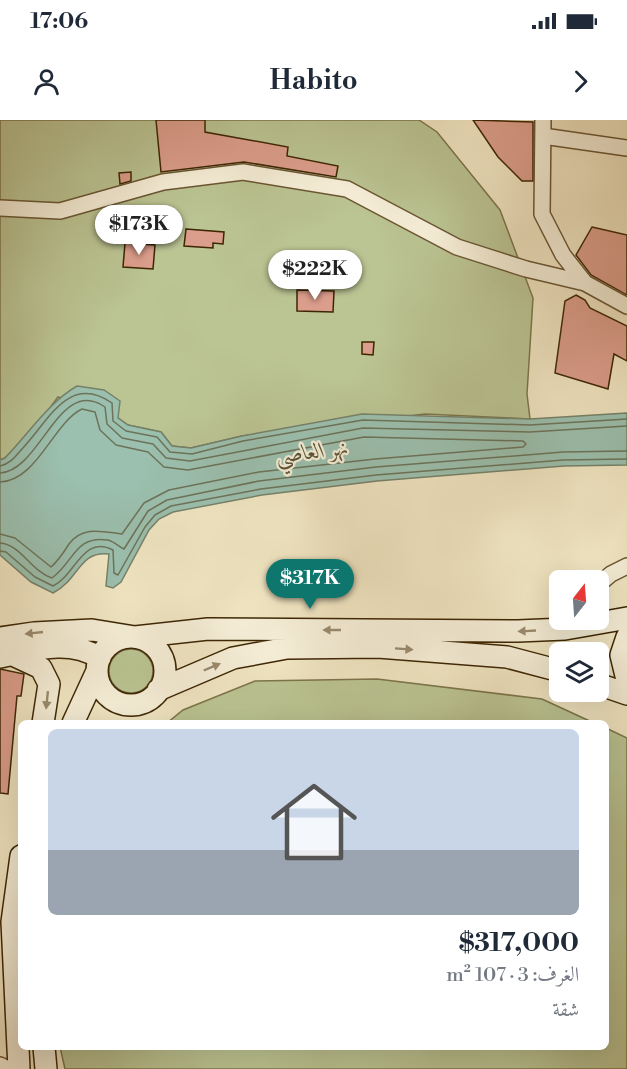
<!DOCTYPE html>
<html lang="ar">
<meta charset="utf-8">
<style>
body{margin:0;font-family:"Libre Bodoni",Amiri,serif;background:#f2f2f3;color:#1f2937;direction:rtl;height:100vh;display:flex;flex-direction:column;font-size:22px;white-space:nowrap}
*{box-sizing:border-box;margin:0}
p{font-size:20px;color:#747a83}
.icon{flex:none;width:33px;height:33px;fill:none;stroke:currentColor;stroke-width:2;stroke-linecap:round;stroke-linejoin:round}
.map{position:relative;flex:1;overflow:hidden;direction:ltr}
.panel{position:absolute;left:18px;top:600px;width:591px;height:330px;display:flex;flex-direction:column;background:#fff;border-radius:9px;box-shadow:0 6px 24px #0002;direction:rtl}
.panel>*{flex:none}
.needle{width:39px;rotate:17deg}
.buttons{position:absolute;left:549px;top:450px;display:grid;gap:12px}
.buttons a{display:grid;place-items:center;width:60px;height:60px;border-radius:9px;background:#fff;box-shadow:0 6px 24px #0002;font-size:30px}
.price{position:absolute;translate:-50% -51px;padding:0 14px;border-radius:21px;background:#fff;color:#222;font-size:20px;line-height:39px;filter:drop-shadow(0 2px 3px #0008)}
.price::after{content:'';position:absolute;left:50%;top:36px;width:18px;height:14px;margin-left:-9px;background:inherit;clip-path:polygon(0 0,100% 0,50% 100%)}
.price.on{background:#0f766e;color:#fff}
ul{padding:0;list-style:none}
li{display:grid;align-content:center;gap:12px;height:318px;padding:0 30px}
li span{display:grid;place-items:center;height:186px;border-radius:9px;color:#555}
li>.icon{margin-inline-start:auto}
span .icon{width:108px;height:108px;fill:#fffc;stroke-width:1}
li b{font-size:26px}
.status{display:flex;justify-content:space-between;align-items:center;height:42px;padding:0 30px;background:#fff;direction:ltr}
.status svg{height:16px;fill:currentColor}
header{display:flex;justify-content:space-between;align-items:center;height:78px;padding:0 30px;background:#fff;font-size:27px;font-weight:700}
.map>svg:first-child{display:block}
</style>
<div class="status"><b>17:06</b><svg viewBox="0 0 49 12"><path d="M0 12V9h3v3zM5 12V6h3v6zM10 12V3h3v9zM15 12V0h3v12zM26 1h20v11H26zM47 4h2v5h-2z"/></svg></div>
<header><svg class="icon" aria-label="forward" viewBox="0 0 24 24"><path d="M9 5l7 7-7 7"/></svg>Habito<svg class="icon" aria-label="person" viewBox="0 0 24 24"><circle cx="12" cy="8" r="4"/><path d="M4 21q1-7 8-7t8 7"/></svg></header>
<div class="map">
<svg width="627" height="949" viewBox="0 0 627 949">
<rect width="100%" height="100%" fill="#f1e6c3"/>
<filter id="stains"><feTurbulence type="fractalNoise" baseFrequency=".00333" numOctaves="4"/><feColorMatrix values="0 0 0 0 .2 0 0 0 0 .09 0 0 0 0 .02 0 0 0 .5 -.17"/></filter>
<radialGradient id="worn" r=".72"><stop offset=".6" stop-color="#630" stop-opacity="0"/><stop offset="1" stop-color="#630" stop-opacity=".3"/></radialGradient>
<!-- green -->
<path fill="#bbc493" stroke="#7c754b" stroke-width="1.5" d="M 0,0 L 419,0 L 437,12 L 500,90 L 533,178 L 527,274 L 530,299 L 425,294 L 242,316 L 191,328 L 172,326 L 161,312 L 128,305 L 118,298 L 58,277 L 38,304 L 5,338 L 0,340 Z
M109 551a22 22 0 1 1 44 0a22 22 0 1 1-44 0Z
M 377,559 L 542,579 L 594,603 L 167,603 L 183,590 L 255,561 Z
M 606,608 L 627,618 L 627,949 L 65,949 L 60,927 L 606,927 Z"/>
<!-- water -->
<path fill="#9bc0af" stroke="#75826a" stroke-width="1.5" d="M 77,266 L 104,270 L 120,281 L 118,298 L 128,305 L 161,312 L 172,326 L 191,328 L 242,316 L 362,294 L 530,299 L 627,293 L 627,345 L 564,346 L 377,361 L 262,375 L 173,392 L 159,399 L 149,410 L 121,462 L 113,468 L 106,466 L 109,434 C 79,430 79,460 53,473 L 31,462 L 0,435 L 0,340 L 5,338 C 28,314 49,282 77,266 Z"/>
<g fill="none" stroke-linecap="round" stroke-linejoin="round">
<!-- shore -->
<path stroke="#6c7359" stroke-width="1.5" d="M 0,346 C 10,344 15,337 22,329 C 49,301 68,253 112,283 L 113,301 L 126,311 L 157,317 L 170,332 L 192,334 L 243,321 L 363,300 L 530,305 L 627,299
M 0,353 C 41,351 59,255 105,287 L 107,304 L 122,318 L 153,324 L 166,338 L 190,341 L 363,308 L 530,312 L 627,306
M 0,362 C 37,361 53,303 82,289 L 95,292 L 100,310 L 116,325 L 148,332 L 164,347 L 188,350 L 364,317 L 523,321 L 526,324 L 523,327 L 375,339 L 259,352 L 169,370 L 144,383 L 122,414 C 104,412 83,405 69,424 C 64,432 58,441 51,447 L 15,418 L 0,414
M 0,423 C 20,424 32,452 52,458 C 74,442 75,415 108,420 C 115,422 119,427 124,429 L 148,391 L 167,380 L 259,361 L 376,347 L 563,332 L 627,331
M 0,431 L 6,432 L 35,457 L 53,466 C 75,456 83,414 113,430 L 114,453 L 118,455 L 145,407 L 155,395 L 171,386 L 261,369 L 376,355 L 563,340 L 627,339"/>
</g>
<!-- building -->
<path fill="#dc9e8c" stroke="#3d2603" stroke-width="1.5" d="M 156,0 L 205,0 L 205,12 L 288,27 L 287,36 L 338,46 L 336,57 L 244,42 L 161,52 Z
M 473,0 L 533,2 L 533,61 L 522,61 L 498,37 Z
M 131,52 L 131,61 L 120,64 L 119,53 Z
M 592,107 L 627,115 L 627,175 L 591,155 L 576,135 Z
M 186,109 L 224,112 L 223,124 L 213,123 L 213,128 L 184,126 Z
M 125,123 L 155,125 L 153,149 L 123,147 Z
M 297,170 L 334,171 L 333,192 L 297,191 Z
M 576,175 L 585,180 L 590,188 L 627,206 L 627,241 L 614,234 L 608,269 L 555,253 L 565,181 Z
M 362,222 L 374,222 L 373,235 L 362,234 Z
M 0,549 L 24,554 L 21,576 L 17,576 L 8,674 L 0,673 Z"/>
<g fill="none" stroke-linecap="round" stroke-linejoin="round">
<!-- street casing -->
<g stroke="#6a5633" stroke-width="18">
<path id="street" d="M 543,0 L 542,94 L 563,135 L 585,163 L 627,186
M 543,16 L 627,28
M 0,88 L 60,91 L 163,62 L 243,52 L 347,69 L 457,127 L 526,149 L 585,163
M 598,465 L 611,454 L 627,446
M 0,945 L 8,949"/>
</g>
<!-- secondary casing -->
<g stroke="#3d2603" stroke-width="24">
<path id="secondary" d="M 627,517 L 621,535 L 627,560
M97 551a34 34 0 1 1 68 0a34 34 0 1 1-68 0Z
M 0,518 L 34,513 L 92,510 L 135,517 L 208,509 L 518,511 L 565,509 L 627,498
M 13,535 L 41,548 L 49,564 L 43,603
M 0,537 C 34,530 68,518 100,538
M 598,564 L 627,574
M 158,570 L 233,538 L 287,528 L 378,527 L 507,537 L 560,551
M 73,603 L 97,551
M 44,927 L 46,949
M 19,949 L 12,802 L 21,736"/>
</g>
<!-- street -->
<use href="#street" stroke="#f6efd8" stroke-width="15"/>
<!-- secondary -->
<use href="#secondary" stroke="#f6efd8" stroke-width="21"/>
</g>
<!-- one-way arrows -->
<defs><path id="oneway-solid" d="M-6-.8H1V-3.2L6.5 0L1 3.2V.8H-6Z" transform="scale(1.5)"/></defs>
<g fill="#9a8a6e">
<use href="#oneway-solid" transform="translate(332 510) rotate(-180)"/>
<use href="#oneway-solid" transform="translate(527 511) rotate(177)"/>
<use href="#oneway-solid" transform="translate(34 513) rotate(174)"/>
<use href="#oneway-solid" transform="translate(404 529) rotate(4)"/>
<use href="#oneway-solid" transform="translate(212 547) rotate(-23)"/>
<use href="#oneway-solid" transform="translate(47 580) rotate(96)"/>
</g>
<g text-anchor="middle" dominant-baseline="central" stroke-width="4.5" stroke-linejoin="round" paint-order="stroke">
<!-- water labels -->
<g font-size="22" font-style="italic" fill="#595437" stroke="#f6efd8">
<text transform="translate(312 332) rotate(-7)">نهر العاصي</text>
</g>
</g>
<rect width="100%" height="100%" filter="url(#stains)"/>
<rect width="100%" height="100%" fill="url(#worn)"/>
</svg>
<div class="buttons">
<a><svg class="needle" viewBox="-14 -14 28 28"><path d="M0-13l5 13h-10z" fill="#e53935"/><path d="M0 13l5-13h-10z" fill="#747a83"/></svg></a>
<a><svg class="icon" aria-label="layers" viewBox="0 0 24 24"><path d="M12 4l9 5-9 5-9-5zM3 14l9 5 9-5"/></svg></a>
</div>
<b class="price" style="left:139px;top:136px">$173K</b>
<b class="price" style="left:315px;top:181px">$222K</b>
<b class="price on" style="left:310px;top:490px">$317K</b>
<section class="panel">
<ul>
<li><span style="background:linear-gradient(#c9d6e8 65%,#9aa5b1 0)"><svg class="icon" aria-label="home" viewBox="0 0 24 24"><path d="M3 11l9-7 9 7M6 9v11h12V9"/></svg></span><div><b>$317,000</b><p>الغرف: 3 · 107 m²</p><p>شقة</p></div></li>
</ul>
</section>
</div>
